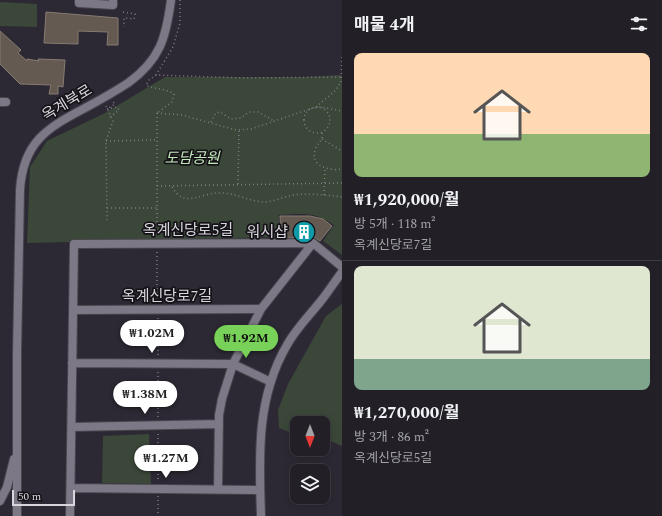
<!DOCTYPE html>
<html lang="ko">
<meta charset="utf-8">
<style>
body{margin:0;font-family:Spectral,"Noto Sans KR",serif;background:#2e2c33;color:#f1f3f6;height:100vh;display:flex;flex-direction:column;font-size:15px;white-space:nowrap}
*{box-sizing:border-box;margin:0}
p{font-size:13px;color:#a2a2a7}
.icon{flex:none;width:22px;height:22px;fill:none;stroke:currentColor;stroke-width:2;stroke-linecap:round;stroke-linejoin:round}
.map{position:relative;flex:1;overflow:hidden}
.panel{display:flex;flex-direction:column;background:#221f27;width:320px}
.panel>*{flex:none}
.needle{width:26px;rotate:180deg}
.tools{position:absolute;left:290px;top:416px;display:grid;gap:8px}
.tools a{display:grid;place-items:center;width:40px;height:40px;border-radius:8px;background:#221f27;box-shadow:0 2px 10px #0003,0 0 0 1px #3f3d44;font-size:20px}
.scale{position:absolute;left:12px;bottom:10px;width:63px;box-sizing:border-box;padding-left:4px;border:2px solid #d8d6dd;border-top:0;font-size:11px;line-height:14px;white-space:nowrap;color:#d8d6dd;-webkit-text-stroke:3px #151318;paint-order:stroke}
.price{position:absolute;translate:-50% -34px;padding:0 9px;border-radius:14px;background:#fff;color:#222;font-size:13px;line-height:26px;filter:drop-shadow(0 1px 2px #0008)}
.price::after{content:'';position:absolute;left:50%;top:24px;width:12px;height:9px;margin-left:-6px;background:inherit;clip-path:polygon(0 0,100% 0,50% 100%)}
.price.on{background:#78d158;color:#111}
ul{padding:0;list-style:none}
li{display:grid;align-content:center;gap:8px;height:212px;padding:0 12px}
li+li{border-top:1px solid #3f3d44}
li span{display:grid;place-items:center;height:124px;border-radius:8px;color:#555}
li>.icon{margin-inline-start:auto}
span .icon{width:72px;height:72px;fill:#fffc;stroke-width:1}
li b{font-size:17px}
h2{display:flex;justify-content:space-between;align-items:center;height:48px;padding:0 12px;font-size:17px}
main{display:flex;flex:1;min-height:0}
.map>svg:first-child{display:block}
</style>
<main>
<div class="map">
<svg width="342" height="516" viewBox="0 0 342 516">
<rect width="100%" height="100%" fill="#2d2934"/>
<!-- green -->
<path fill="#3b4839" d="M 0,2 L 37,4 L 37,27 L 0,26 Z
M 342,75 L 342,255 L 323,241 L 334,225 C 314,211 302,214 279,215 L 279,237 L 27,243 L 30,167 L 47,141 L 105,113 L 165,77 L 305,77 Z
M 342,304 L 342,446 L 333,442 L 323,440 L 323,423 L 297,423 L 297,435 L 279,428 L 278,410 L 288,384 L 326,316 Z
M 149,434 L 151,484 L 102,483 L 103,436 Z"/>
<!-- building -->
<path fill="#645a51" stroke="#857b71" d="M 46,12 L 118,18 L 118,45 L 107,45 L 108,32 L 78,31 L 78,44 L 44,43 Z
M 0,31 L 21,50 L 18,53 L 27,61 L 27,59 L 39,61 L 38,59 L 65,60 L 63,87 L 58,86 L 58,94 L 49,94 L 51,85 L 20,84 L 0,64 Z
M 280,216 L 310,216 L 323,219 L 332,226 L 320,241 L 314,237 L 281,238 Z"/>
<g fill="none" stroke-linecap="round" stroke-linejoin="round">
<!-- minor casing -->
<g stroke="#48454d" stroke-width="10">
<path id="minor" d="M 79,0 L 79,3 L 113,5 L 113,0
M 0,102 L 6,102
M 73,310 L 261,309
M 72,363 L 233,364 L 271,382
M 72,427 L 219,424
M 71,488 L 260,490
M 218,490 L 219,415 L 222,399 L 233,364 L 261,309 L 313,243
M 0,501 L 7,487 L 14,459
M 17,516 L 17,354 L 20,190 C 23,142 47,128 85,108 C 100,100 114,92 128,83 C 160,60 166,38 171,0
M 70,516 L 74,244 L 313,243 L 342,267
M 261,516 C 259,457 256,398 287,345 C 297,327 312,313 324,297 C 330,289 336,280 342,272"/>
</g>
<!-- path -->
<path stroke="#7f7c85" stroke-width="1.5" stroke-dasharray="1 3" stroke-linecap="butt" d="M 180,0 L 180,23 L 173,47 L 156,75 L 245,78 L 342,77
M 123,12 L 135,14 L 134,19 L 124,18 L 124,27
M 156,75 L 149,80 L 146,85 C 155,90 166,88 174,94 L 172,102 L 157,113
M 106,106 L 113,121 L 106,141 L 107,220
M 316,107 L 336,90 L 341,82
M304 120a13 13 0 1 1 26 0a13 13 0 1 1-26 0Z
M 157,113 L 157,236
M 157,113 L 182,115 L 236,130 L 251,129 L 313,108 L 321,107 L 342,111
M 110,117 L 119,110 L 117,107 L 107,109 L 115,104 L 113,102
M 211,122 L 216,113 L 220,112 L 231,119 L 241,118 L 249,112 L 258,112 L 269,118 L 275,122
M 322,133 L 322,139 C 319,143 316,146 315,150 C 310,167 330,171 342,169
M 322,139 L 342,151
M 106,141 L 156,140
M 238,184 L 239,130
M 157,186 L 342,183
M 172,187 C 185,209 200,193 218,193 C 234,192 248,201 263,202 C 273,202 283,197 293,195 C 310,193 326,195 342,197
M 324,195 L 325,169
M 107,208 L 157,208
M 157,252 L 157,302
M 158,318 L 158,356
M 158,372 L 158,418
M 158,434 L 158,480
M 158,496 L 158,516"/>
<!-- minor -->
<use href="#minor" stroke="#7c7885" stroke-width="8"/>
<!-- path-bridge -->
<path stroke="#7f7c85" stroke-width="1.5" stroke-dasharray="1 3" stroke-linecap="butt" d="M 341,82 L 342,57"/>
</g>
<!-- icons -->
<defs>
<g id="building-disc" transform="scale(1.15)"><circle r="9.5" fill="#0f9aa8" stroke="#151318"/><path d="M-4-6H4V6H1V3H-1V6H-4ZM-2.5-4.3h1.7v1.8h-1.7ZM.8-4.3h1.7v1.8H.8ZM-2.5-1h1.7V.8h-1.7ZM.8-1h1.7V.8H.8Z" fill="#fff"/></g>
</defs>
<g fill-rule="evenodd">
<use href="#building-disc" x="304" y="232"/>
</g>
<g text-anchor="middle" dominant-baseline="central" stroke-width="3.5" stroke-linejoin="round" paint-order="stroke">
<!-- street labels -->
<g font-size="15" fill="#d8d6dd" stroke="#151318">
<text transform="translate(67 103) rotate(-31)">옥계북로</text>
<text x="188" y="230">옥계신당로5길</text>
<text x="167" y="296">옥계신당로7길</text>
</g>
<!-- park labels -->
<g font-size="15" font-style="italic" fill="#c2e7bc" stroke="#151318">
<text x="192" y="158">도담공원</text>
</g>
<!-- poi labels -->
<g font-size="15" fill="#d8d6dd" stroke="#151318" text-anchor="end">
<text x="288" y="232">워시샵</text>
</g>
</g>
</svg>
<div class="tools">
<a><svg class="needle" viewBox="-14 -14 28 28"><path d="M0-13l5 13h-10z" fill="#e53935"/><path d="M0 13l5-13h-10z" fill="#a2a2a7"/></svg></a>
<a><svg class="icon" aria-label="layers" viewBox="0 0 24 24"><path d="M12 4l9 5-9 5-9-5zM3 14l9 5 9-5"/></svg></a>
</div>
<div class="scale">50 m</div>
<b class="price" style="left:152px;top:354px">₩1.02M</b>
<b class="price on" style="left:246px;top:359px">₩1.92M</b>
<b class="price" style="left:145px;top:415px">₩1.38M</b>
<b class="price" style="left:166px;top:479px">₩1.27M</b>
</div>
<section class="panel">
<h2>매물 4개<svg class="icon" aria-label="filters" viewBox="0 0 24 24"><path d="M4 7h16M4 17h16"/><circle cx="9" cy="7" r="2"/><circle cx="15" cy="17" r="2"/></svg></h2>
<ul>
<li><span style="background:linear-gradient(#ffd9b3 65%,#8fb573 0)"><svg class="icon" aria-label="home" viewBox="0 0 24 24"><path d="M3 11l9-7 9 7M6 9v11h12V9"/></svg></span><div><b>₩1,920,000/월</b><p>방 5개 · 118 m²</p><p>옥계신당로7길</p></div></li>
<li><span style="background:linear-gradient(#dfe7d0 75%,#7fa58c 0)"><svg class="icon" aria-label="home" viewBox="0 0 24 24"><path d="M3 11l9-7 9 7M6 9v11h12V9"/></svg></span><div><b>₩1,270,000/월</b><p>방 3개 · 86 m²</p><p>옥계신당로5길</p></div></li>
</ul>
</section>
</main>
